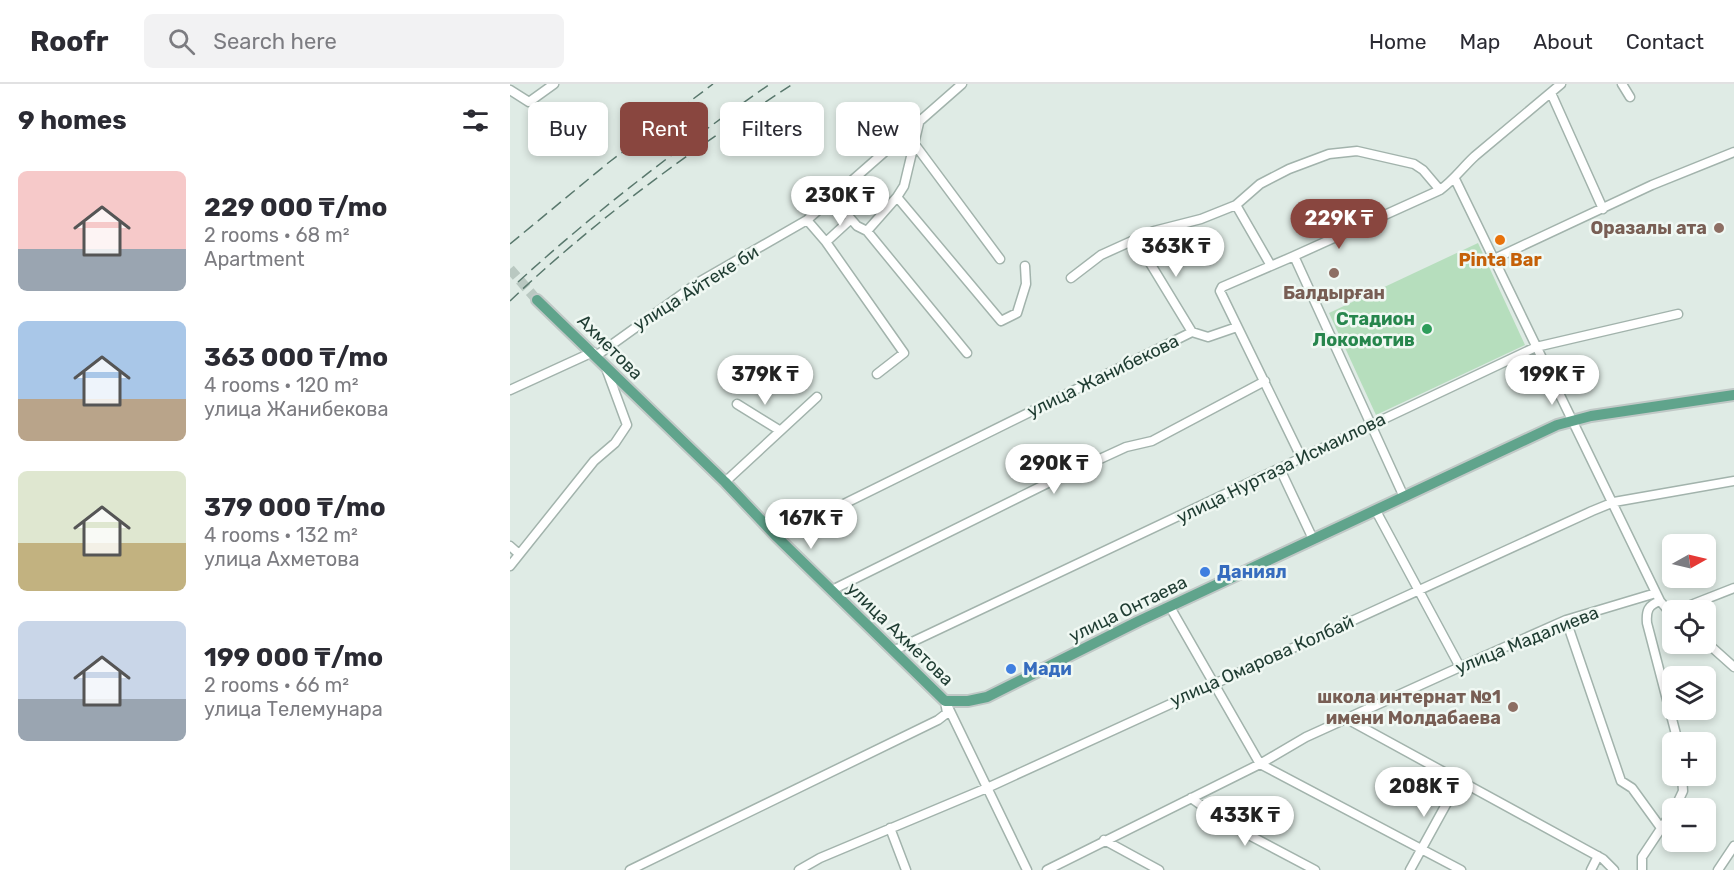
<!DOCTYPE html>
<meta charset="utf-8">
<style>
body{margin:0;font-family:Rubik,sans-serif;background:#f2f2f3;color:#2b2b33;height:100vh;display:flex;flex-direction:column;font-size:22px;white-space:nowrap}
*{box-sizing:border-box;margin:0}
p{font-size:20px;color:#7c7c81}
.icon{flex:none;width:33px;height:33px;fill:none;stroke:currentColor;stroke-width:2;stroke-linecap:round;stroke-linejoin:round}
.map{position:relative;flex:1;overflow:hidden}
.side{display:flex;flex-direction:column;background:#fff;width:510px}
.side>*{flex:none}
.guide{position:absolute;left:18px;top:18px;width:570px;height:54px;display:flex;gap:12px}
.needle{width:39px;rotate:82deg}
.tools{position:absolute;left:1152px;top:450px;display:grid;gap:12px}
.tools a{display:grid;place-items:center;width:54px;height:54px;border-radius:9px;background:#fff;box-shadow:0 3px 9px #0003;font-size:30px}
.price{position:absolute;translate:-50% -51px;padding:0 14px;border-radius:21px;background:#fff;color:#222;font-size:20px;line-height:39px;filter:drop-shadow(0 2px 3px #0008)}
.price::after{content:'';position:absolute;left:50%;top:36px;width:18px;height:14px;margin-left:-9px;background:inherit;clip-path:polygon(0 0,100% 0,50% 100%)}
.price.active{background:#89463f;color:#fff}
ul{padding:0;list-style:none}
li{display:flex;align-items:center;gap:18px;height:150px;padding:0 18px}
li span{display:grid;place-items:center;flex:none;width:168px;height:120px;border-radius:9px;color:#555}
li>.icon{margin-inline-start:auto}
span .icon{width:72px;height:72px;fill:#fffc;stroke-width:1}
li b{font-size:26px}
h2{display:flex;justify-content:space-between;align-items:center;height:72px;padding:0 18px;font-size:26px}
.pill{padding:0 21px;border-radius:9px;background:#fff;box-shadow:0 3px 9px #0003;font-size:21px;line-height:54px}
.pill.active{background:#89463f;color:#fff}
header{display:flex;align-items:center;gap:36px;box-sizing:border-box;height:84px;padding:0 30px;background:#fff;border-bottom:2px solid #e1e1e2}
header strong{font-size:28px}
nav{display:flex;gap:33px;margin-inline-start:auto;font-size:21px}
.search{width:420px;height:54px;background:#f2f2f3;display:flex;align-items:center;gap:15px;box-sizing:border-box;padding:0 21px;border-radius:9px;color:#7c7c81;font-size:22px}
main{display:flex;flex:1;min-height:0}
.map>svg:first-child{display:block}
</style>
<header>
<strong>Roofr</strong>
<div class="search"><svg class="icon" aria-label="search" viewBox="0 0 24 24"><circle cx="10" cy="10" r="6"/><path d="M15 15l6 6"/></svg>Search here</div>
<nav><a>Home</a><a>Map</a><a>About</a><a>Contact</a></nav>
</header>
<main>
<section class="side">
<h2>9 homes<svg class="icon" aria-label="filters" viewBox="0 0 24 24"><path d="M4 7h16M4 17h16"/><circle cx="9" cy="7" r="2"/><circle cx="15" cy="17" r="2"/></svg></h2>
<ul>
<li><span style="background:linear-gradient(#f6c9c9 65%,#9aa5b1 0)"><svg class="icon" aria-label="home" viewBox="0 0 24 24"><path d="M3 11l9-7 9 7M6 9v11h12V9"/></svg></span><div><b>229 000 ₸/mo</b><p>2 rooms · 68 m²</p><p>Apartment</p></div></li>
<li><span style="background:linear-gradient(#a9c7e8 65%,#b9a48a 0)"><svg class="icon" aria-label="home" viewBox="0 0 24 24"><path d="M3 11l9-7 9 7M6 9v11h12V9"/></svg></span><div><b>363 000 ₸/mo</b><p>4 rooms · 120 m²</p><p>улица Жанибекова</p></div></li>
<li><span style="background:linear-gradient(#dfe7d0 60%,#c2b280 0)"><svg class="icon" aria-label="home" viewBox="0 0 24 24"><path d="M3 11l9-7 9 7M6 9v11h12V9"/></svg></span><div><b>379 000 ₸/mo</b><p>4 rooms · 132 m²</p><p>улица Ахметова</p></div></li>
<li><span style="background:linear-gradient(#c9d6e8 65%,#9aa5b1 0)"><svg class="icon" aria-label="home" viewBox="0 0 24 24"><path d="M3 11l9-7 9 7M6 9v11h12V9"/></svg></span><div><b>199 000 ₸/mo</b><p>2 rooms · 66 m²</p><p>улица Телемунара</p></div></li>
</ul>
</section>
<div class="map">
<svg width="1224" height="786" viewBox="0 0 1224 786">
<rect width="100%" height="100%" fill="#dfebe5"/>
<!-- pitch -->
<path fill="#b6debd" d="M 968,159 L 1015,261 L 866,331 L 819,229 Z"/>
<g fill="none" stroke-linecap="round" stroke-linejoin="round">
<!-- major-tunnel -->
<path stroke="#b9c8c1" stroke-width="10" stroke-dasharray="10 5" stroke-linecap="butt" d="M 0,185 L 27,216"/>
<!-- minor casing -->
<g stroke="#a2b3ac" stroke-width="11">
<path id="minor" d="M 1112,0 L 1120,13
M 0,6 L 19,18 L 44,0
M 1041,9 L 1093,125
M 406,62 L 490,175
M 945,95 L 1150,517 L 1162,531
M 387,113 L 491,237 L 507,229 L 516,200 L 515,182
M 323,114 L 347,142 L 357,147 L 457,269
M 726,121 L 760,180
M 297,136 L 316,158 L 394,269 L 367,290
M 357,147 L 387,113 L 394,102 L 409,39
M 626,156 L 682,248
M 316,158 L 341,135
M 784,172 L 712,203 L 710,207 L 791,373
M 984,175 L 1142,101 L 1224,68
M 561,194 L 591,171 L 644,147 L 691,135 L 726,121 L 750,100 L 779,85 L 819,70 L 847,67 L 904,80 L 913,86 L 930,106
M 86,272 L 189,198 L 297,136 L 452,0
M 0,306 L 83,268
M 227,320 L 269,346
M 770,385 L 803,455
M 215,398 L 307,313
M 894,413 L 784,172 L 930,106 C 944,96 952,84 965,72 L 1051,0
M 866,427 L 950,583
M 267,453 L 682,248 L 698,253 L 727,243
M 0,462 L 9,470
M 0,482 L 84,377 L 105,359 L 117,341 L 96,284
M 322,506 L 542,397 L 616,363 L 642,357 L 755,297
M 1150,517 C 1138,521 1136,527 1137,539 L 1168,658
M 660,523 L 750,680 L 951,786
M 1157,526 L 1173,524 L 1224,504
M 1056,536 L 1111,697 L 1122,704 L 1151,744
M 1196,558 L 1224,583
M 385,566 L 1026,263 L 1168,230
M 438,623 L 517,786
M 837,635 L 1093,775 L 1104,786
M 681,714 L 718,740 L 805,786
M 1165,724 L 1173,707 L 1172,692
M 380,744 L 396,786
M 594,756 L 649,786
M 120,786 L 428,636 L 437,629 L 435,617
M 289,786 L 310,774 L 477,704 L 1082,427 L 1104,418 L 1224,397
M 537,786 L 750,680 L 796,653 L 950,583 L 1056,536 L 1146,509
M 900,786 L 950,695
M 1081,786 L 1088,772
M 1132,786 L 1132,773 L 1162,728
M 1208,786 L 1224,762"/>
</g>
<!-- major casing -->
<g stroke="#c0c8c6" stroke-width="14">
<path id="major" d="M 27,216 L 215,398 L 267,453 L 435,617 L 458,617 L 477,613 L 629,537 L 1047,341 L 1081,332 L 1224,311"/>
</g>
<!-- minor -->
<use href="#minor" stroke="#fff" stroke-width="8"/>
<!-- major -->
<use href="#major" stroke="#60a48c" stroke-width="10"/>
<!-- rail -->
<path stroke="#59786d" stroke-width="1.5" stroke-dasharray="12 6" stroke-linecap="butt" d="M 0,160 L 98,79 L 203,0
M 8,198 C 87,126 172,61 260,0
M 0,217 C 86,135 184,64 283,0"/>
</g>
<!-- markers -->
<g fill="#8d6e63" stroke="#f0f8f3" stroke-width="2">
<circle cx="1209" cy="144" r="6"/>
<circle cx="824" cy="189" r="6"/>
<circle cx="1003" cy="623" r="6"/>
</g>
<circle fill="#e8710a" stroke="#f0f8f3" stroke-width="2" cx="990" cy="156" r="6"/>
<circle fill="#2e9e5b" stroke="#f0f8f3" stroke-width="2" cx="917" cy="245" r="6"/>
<g fill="#3f7fe0" stroke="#f0f8f3" stroke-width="2">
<circle cx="695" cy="488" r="6"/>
<circle cx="501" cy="585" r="6"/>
</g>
<g text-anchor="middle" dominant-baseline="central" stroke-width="5" stroke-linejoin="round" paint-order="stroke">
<!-- education labels -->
<g font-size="18" font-weight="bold" fill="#785e54" stroke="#f0f8f3" text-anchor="end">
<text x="1197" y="144">Оразалы ата</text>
<text x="824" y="209" text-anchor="middle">Балдырған</text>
<text x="991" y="613">школа интернат №1<tspan x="991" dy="21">имени Молдабаева</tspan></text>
</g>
<!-- food labels -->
<g font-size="18" font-weight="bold" fill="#c56008" stroke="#f0f8f3">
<text x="990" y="176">Pinta Bar</text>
</g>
<!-- street labels -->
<g font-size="18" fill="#1f3c32" stroke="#f0f8f3">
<text transform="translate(186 204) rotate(-32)">улица Айтеке би</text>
<text transform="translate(100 263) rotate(45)">Ахметова</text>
<text transform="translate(593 292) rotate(-26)">улица Жанибекова</text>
<text transform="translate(771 384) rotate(-26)">улица Нуртаза Исмаилова</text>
<text transform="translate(618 525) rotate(-26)">улица Онтаева</text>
<text transform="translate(390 550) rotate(44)">улица Ахметова</text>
<text transform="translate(1017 556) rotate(-22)">улица Мадалиева</text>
<text transform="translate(752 577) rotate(-24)">улица Омарова Колбай</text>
</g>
<!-- leisure labels -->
<g font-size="18" font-weight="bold" fill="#27864d" stroke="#f0f8f3" text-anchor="end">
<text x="905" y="235">Стадион<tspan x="905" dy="21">Локомотив</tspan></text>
</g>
<!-- shop labels -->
<g font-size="18" font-weight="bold" fill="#366cbe" stroke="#f0f8f3" text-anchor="start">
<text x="707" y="488">Даниял</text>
<text x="513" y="585">Мади</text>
</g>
</g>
</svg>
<div class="tools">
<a><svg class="needle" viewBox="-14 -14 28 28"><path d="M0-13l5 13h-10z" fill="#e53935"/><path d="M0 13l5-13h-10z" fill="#7c7c81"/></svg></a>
<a><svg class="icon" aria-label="locate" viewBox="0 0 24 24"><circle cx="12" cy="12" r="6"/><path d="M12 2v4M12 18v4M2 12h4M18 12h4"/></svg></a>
<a><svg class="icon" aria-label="layers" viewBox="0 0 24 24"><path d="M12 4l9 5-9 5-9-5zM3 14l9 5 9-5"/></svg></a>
<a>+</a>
<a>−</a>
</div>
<b class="price" style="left:330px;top:143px">230K ₸</b>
<b class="price active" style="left:829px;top:166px">229K ₸</b>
<b class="price" style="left:666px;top:194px">363K ₸</b>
<b class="price" style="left:255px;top:322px">379K ₸</b>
<b class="price" style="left:1042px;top:322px">199K ₸</b>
<b class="price" style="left:544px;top:411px">290K ₸</b>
<b class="price" style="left:301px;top:466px">167K ₸</b>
<b class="price" style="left:914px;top:734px">208K ₸</b>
<b class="price" style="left:735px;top:763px">433K ₸</b>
<div class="guide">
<a class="pill">Buy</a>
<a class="pill active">Rent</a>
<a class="pill">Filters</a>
<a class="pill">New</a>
</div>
</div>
</main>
